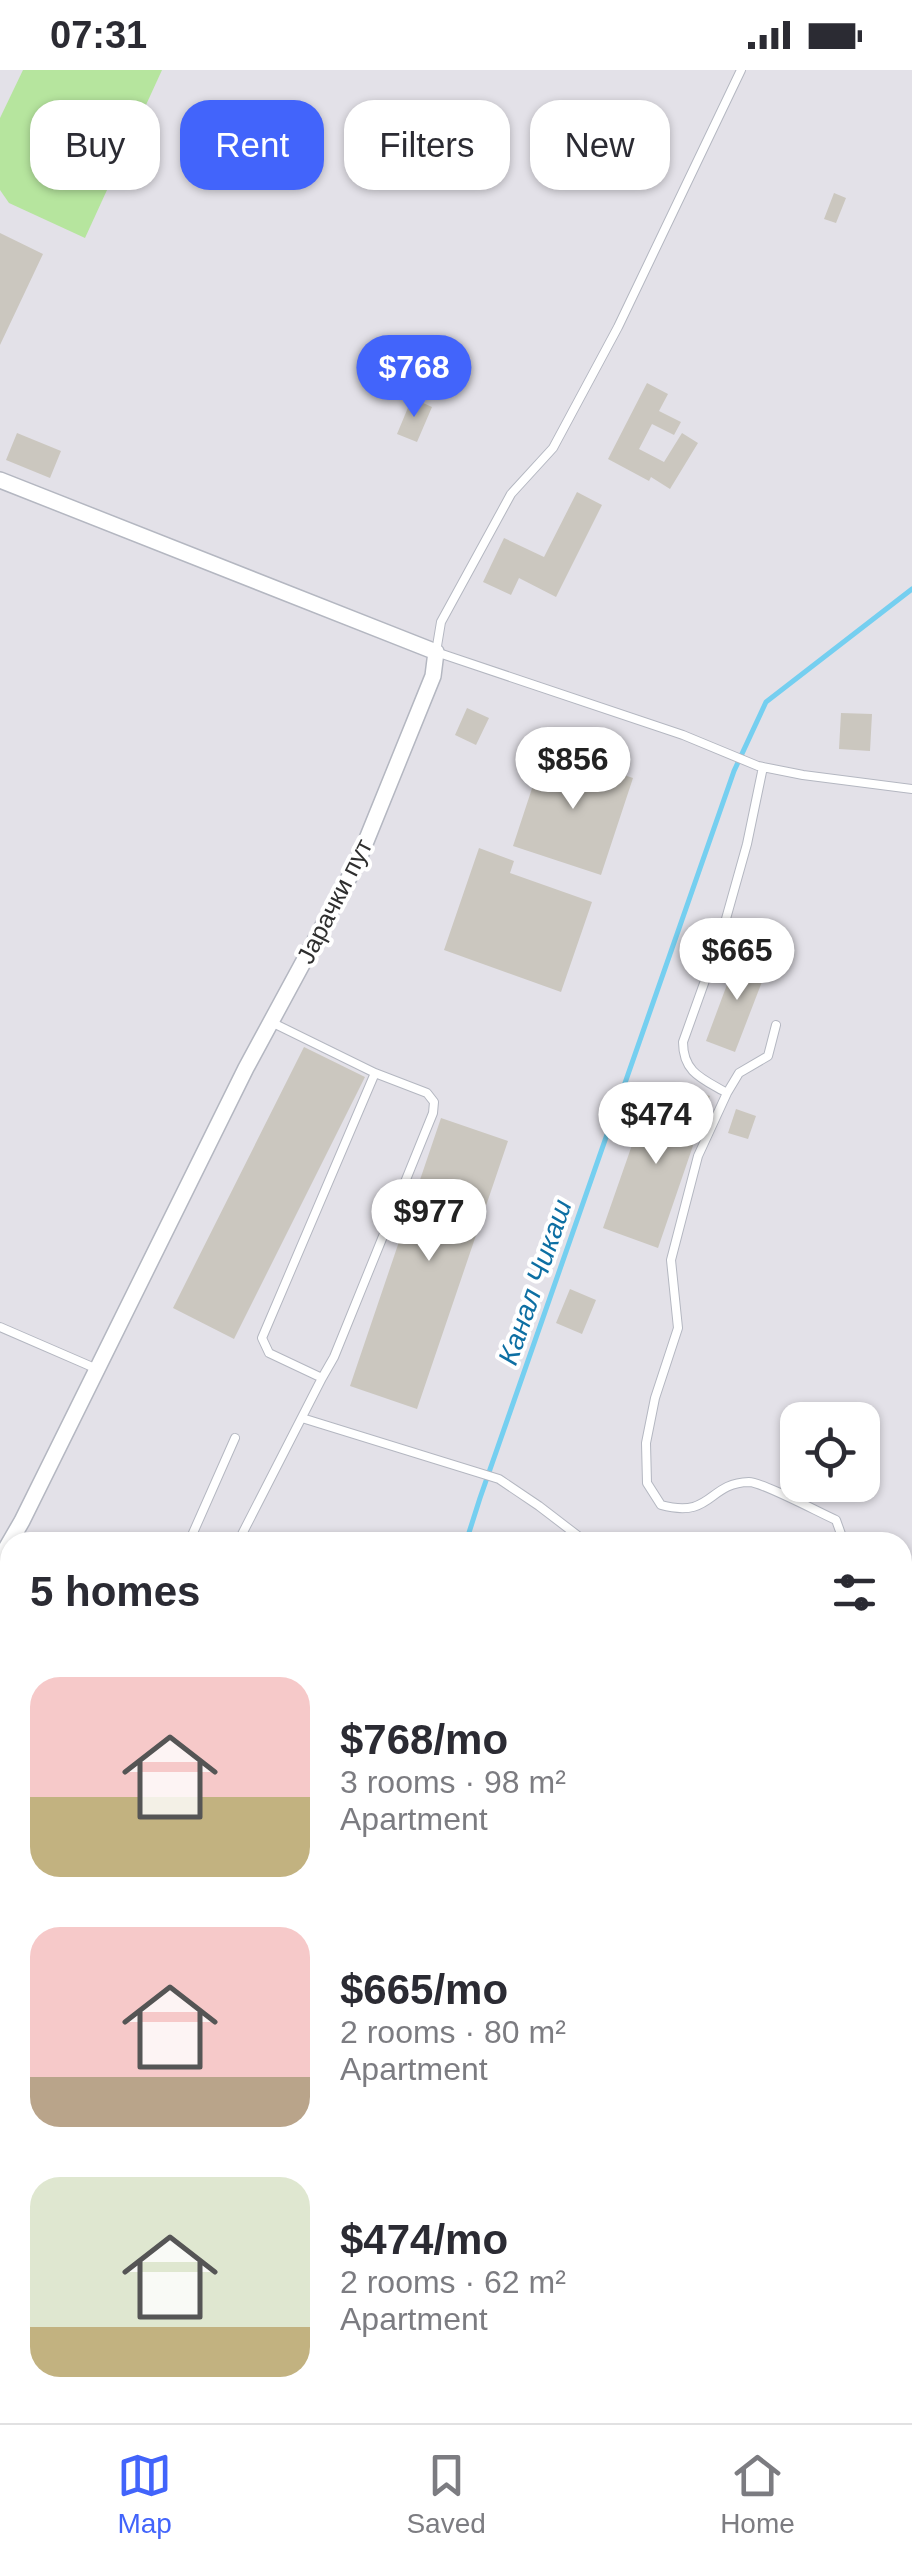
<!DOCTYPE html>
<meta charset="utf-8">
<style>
body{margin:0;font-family:Helvetica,sans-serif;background:#f7f7f7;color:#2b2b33;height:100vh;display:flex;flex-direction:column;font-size:38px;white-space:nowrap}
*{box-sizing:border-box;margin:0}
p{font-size:32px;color:#7c7c81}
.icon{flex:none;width:55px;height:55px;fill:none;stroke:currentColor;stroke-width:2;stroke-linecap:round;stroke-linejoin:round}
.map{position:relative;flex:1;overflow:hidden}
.drawer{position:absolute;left:0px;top:1462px;width:912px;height:892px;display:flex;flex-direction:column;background:#fff;border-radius:30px 30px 0 0;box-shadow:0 2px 8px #0004}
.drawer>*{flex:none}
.guide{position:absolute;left:30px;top:30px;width:852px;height:90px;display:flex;gap:20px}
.fabs{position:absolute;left:780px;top:1332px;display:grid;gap:20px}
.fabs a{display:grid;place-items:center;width:100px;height:100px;border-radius:20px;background:#fff;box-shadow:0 2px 8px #0004;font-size:50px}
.price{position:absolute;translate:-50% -85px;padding:0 22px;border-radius:35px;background:#fff;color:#222;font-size:32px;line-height:65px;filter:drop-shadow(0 2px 5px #0008)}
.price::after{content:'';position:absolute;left:50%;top:60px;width:30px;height:22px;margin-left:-15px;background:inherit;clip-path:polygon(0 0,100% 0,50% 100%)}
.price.on{background:#4264fb;color:#fff}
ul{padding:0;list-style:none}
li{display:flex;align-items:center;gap:30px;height:250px;padding:0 30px}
li span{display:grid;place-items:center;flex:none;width:280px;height:200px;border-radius:30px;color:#555}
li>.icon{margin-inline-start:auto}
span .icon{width:120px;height:120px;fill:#fffc;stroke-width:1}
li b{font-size:42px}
h2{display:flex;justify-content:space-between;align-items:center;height:120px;padding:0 30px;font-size:42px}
.chip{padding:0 35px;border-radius:30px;background:#fff;box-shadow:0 2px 8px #0004;font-size:35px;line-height:90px}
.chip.on{background:#4264fb;color:#fff}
.status{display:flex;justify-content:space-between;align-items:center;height:70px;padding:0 50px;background:#fff;direction:ltr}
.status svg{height:28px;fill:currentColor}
.dock{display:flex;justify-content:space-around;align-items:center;height:140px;border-top:2px solid #e1e1e2;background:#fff;font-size:28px;color:#7c7c81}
.dock a{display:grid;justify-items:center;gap:5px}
.dock .on{color:#4264fb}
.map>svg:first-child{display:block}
</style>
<div class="status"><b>07:31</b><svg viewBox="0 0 49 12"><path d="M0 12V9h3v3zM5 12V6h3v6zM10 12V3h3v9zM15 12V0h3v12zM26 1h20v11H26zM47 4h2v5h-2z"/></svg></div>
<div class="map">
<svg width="912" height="2353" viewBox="0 0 912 2353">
<rect width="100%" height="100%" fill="#efe9e1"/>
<!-- industrial -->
<path fill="#e3e1e8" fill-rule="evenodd" d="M 0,0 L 912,0 L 912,1812 L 903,1825 L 902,1472 L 10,1472 L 10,2345 L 534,2345 L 528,2353 L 0,2353 ZM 798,1350 L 862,1350 L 862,1415 L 798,1415 Z
M 912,1910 L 912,2353 L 579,2353 L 585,2345 L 902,2345 L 902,1922 Z"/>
<!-- green -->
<path fill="#b6e59e" d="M 23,0 L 162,0 L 85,168 L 9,133 L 0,120 L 0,48 Z"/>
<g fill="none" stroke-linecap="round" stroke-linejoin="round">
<!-- stream -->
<path stroke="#75cff0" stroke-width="5" d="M 466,1472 L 480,1428 L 734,701 L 766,632 L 912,519
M 0,2022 L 10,2020"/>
</g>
<!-- building -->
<path fill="#cbc7bf" d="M 834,123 L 846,128 L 836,153 L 824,149 Z
M 0,163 L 43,184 L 0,275 Z
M 647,313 L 668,324 L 659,341 L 681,352 L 674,365 L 652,354 L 639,379 L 664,392 L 682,363 L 698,373 L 670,419 L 651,407 L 649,411 L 608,389 Z
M 412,328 L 432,337 L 417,372 L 397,364 Z
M 17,363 L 61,381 L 50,408 L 6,390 Z
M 577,422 L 602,435 L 556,527 L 519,508 L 511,525 L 483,512 L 504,468 L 544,487 Z
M 467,638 L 489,648 L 476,675 L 455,665 Z
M 841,643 L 872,644 L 870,681 L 839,679 Z
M 545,679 L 633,708 L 601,805 L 513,776 Z
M 479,778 L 514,791 L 510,803 L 592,832 L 561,922 L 444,880 Z
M 738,885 L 768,896 L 735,982 L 706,971 Z
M 304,977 L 365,1007 L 234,1269 L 173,1238 Z
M 674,1013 L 710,1026 L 658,1178 L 603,1158 L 646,1035 L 664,1041 Z
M 736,1039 L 756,1046 L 748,1069 L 728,1063 Z
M 441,1048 L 508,1071 L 417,1339 L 350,1316 Z
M 570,1219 L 596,1230 L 582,1264 L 556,1253 Z"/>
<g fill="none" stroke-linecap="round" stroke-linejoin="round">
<!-- lane casing -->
<g stroke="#b4b7c1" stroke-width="10">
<path id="lane" d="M 741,0 L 618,257 L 553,378 L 511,424 L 441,552 L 436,582 L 683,665 L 758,696 L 803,705 L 912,719
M 776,955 L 768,986 L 739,1003 L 727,1023 L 698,1086 L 671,1190 L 678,1258 L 655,1328 L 646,1373 L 647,1413 L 661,1435 C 713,1449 707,1413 749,1412 C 762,1412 820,1443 836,1450 L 841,1464 L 837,1472
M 727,1023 C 703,1009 683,1003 683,972 L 722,863 L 747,774 L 763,697
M 0,1257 L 97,1299
M 322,1308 L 334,1287 L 433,1043 L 434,1032 L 427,1023 L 375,1003
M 302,1348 L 499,1409 L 539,1436 L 586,1472
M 189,1472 L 235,1368
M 238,1472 L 322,1308 L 269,1283 L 262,1268 L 375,1003 L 271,952
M 0,1513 L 10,1522
M 902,1543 L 912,1530
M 902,1651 L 912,1658
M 902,1747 L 912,1749
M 902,1773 L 912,1758
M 0,1851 L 10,1840
M 0,2103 L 10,2094
M 0,2193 L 10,2202
M 193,2345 L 204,2353
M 28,2353 L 33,2345
M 432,2353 L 438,2345
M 518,2353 L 523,2345"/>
</g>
<!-- street casing -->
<g stroke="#b4b7c1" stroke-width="18">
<path id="street" d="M 0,410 L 436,582 L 433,606 L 358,791 L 246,998 L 22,1451 L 0,1489"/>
</g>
<!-- path -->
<path stroke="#c9c9c9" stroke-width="2.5" stroke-dasharray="8 5" stroke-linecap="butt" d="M 902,1997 L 912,1993"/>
<!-- lane -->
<use href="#lane" stroke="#fff" stroke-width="8"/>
<!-- street -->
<use href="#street" stroke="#fff" stroke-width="15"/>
</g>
<g text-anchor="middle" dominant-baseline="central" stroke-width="8" stroke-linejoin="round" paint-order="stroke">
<!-- street labels -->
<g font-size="25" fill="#2e2e2e" stroke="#fff">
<text transform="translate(334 831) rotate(-63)">Јарачки пут</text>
</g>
<!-- water labels -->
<g font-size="28" font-style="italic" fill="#0d6fa3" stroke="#fff">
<text transform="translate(535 1212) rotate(-71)">Канал Чикаш</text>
</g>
</g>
</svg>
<div class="fabs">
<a><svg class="icon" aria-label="locate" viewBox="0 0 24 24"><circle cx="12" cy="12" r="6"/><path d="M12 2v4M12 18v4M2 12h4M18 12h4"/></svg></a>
</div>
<b class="price on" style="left:414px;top:350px">$768</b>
<b class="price" style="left:573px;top:742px">$856</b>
<b class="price" style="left:737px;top:933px">$665</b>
<b class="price" style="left:656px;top:1097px">$474</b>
<b class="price" style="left:429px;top:1194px">$977</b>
<div class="guide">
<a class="chip">Buy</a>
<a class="chip on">Rent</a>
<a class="chip">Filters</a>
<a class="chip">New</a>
</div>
<section class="drawer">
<h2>5 homes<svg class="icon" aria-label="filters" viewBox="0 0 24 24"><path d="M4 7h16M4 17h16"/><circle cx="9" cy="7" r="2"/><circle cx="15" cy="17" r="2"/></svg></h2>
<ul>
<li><span style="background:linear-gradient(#f6c9c9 60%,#c2b280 0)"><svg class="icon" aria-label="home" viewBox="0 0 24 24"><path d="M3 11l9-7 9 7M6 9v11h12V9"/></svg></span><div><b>$768/mo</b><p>3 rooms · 98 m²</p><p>Apartment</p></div></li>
<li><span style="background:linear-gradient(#f6c9c9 75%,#b9a48a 0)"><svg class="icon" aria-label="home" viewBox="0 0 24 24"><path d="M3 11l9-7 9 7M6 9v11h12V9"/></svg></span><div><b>$665/mo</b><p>2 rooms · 80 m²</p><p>Apartment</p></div></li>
<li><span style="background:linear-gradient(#dfe7d0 75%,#c2b280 0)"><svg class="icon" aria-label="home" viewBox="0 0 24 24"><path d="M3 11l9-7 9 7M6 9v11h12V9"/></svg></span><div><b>$474/mo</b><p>2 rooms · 62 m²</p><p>Apartment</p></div></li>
</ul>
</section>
</div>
<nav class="dock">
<a class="on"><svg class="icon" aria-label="map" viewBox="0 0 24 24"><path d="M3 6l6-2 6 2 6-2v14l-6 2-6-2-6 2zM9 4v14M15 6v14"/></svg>Map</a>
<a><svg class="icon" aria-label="saved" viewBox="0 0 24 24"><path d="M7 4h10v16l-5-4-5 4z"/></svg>Saved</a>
<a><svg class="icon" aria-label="home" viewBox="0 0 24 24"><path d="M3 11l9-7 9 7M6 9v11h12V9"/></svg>Home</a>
</nav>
